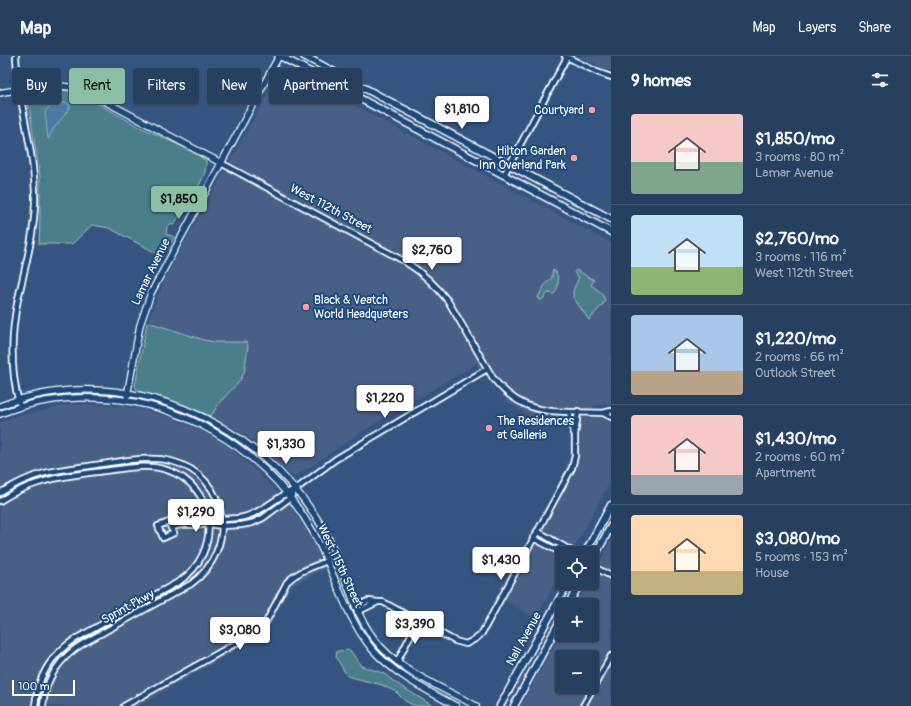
<!DOCTYPE html>
<meta charset="utf-8">
<style>
body{margin:0;font-family:Pangolin,sans-serif;background:#304766;color:#f1f3f6;height:100vh;display:flex;flex-direction:column;font-size:15px;white-space:nowrap}
*{box-sizing:border-box;margin:0}
p{font-size:13px;color:#a5afbd}
.icon{flex:none;width:22px;height:22px;fill:none;stroke:currentColor;stroke-width:2;stroke-linecap:round;stroke-linejoin:round}
.map{position:relative;flex:1;overflow:hidden}
.panel{display:flex;flex-direction:column;background:#284060;width:300px}
.panel>*{flex:none}
.banner{position:absolute;left:12px;top:12px;width:380px;height:36px;display:flex;gap:8px}
.tools{position:absolute;left:555px;top:490px;display:grid;gap:8px}
.tools a{display:grid;place-items:center;width:44px;height:44px;border-radius:4px;background:#284060;box-shadow:0 1px 3px #0004,0 0 0 1px #445975;font-size:20px}
.scale{position:absolute;left:12px;bottom:10px;width:63px;box-sizing:border-box;padding-left:4px;border:2px solid #fff;border-top:0;font-size:11px;line-height:14px;white-space:nowrap;color:#fff;-webkit-text-stroke:3px #1f4a7a;paint-order:stroke}
.price{position:absolute;translate:-50% -34px;padding:0 9px;border-radius:4px;background:#fff;color:#222;font-size:13px;line-height:26px;filter:drop-shadow(0 1px 2px #0008)}
.price::after{content:'';position:absolute;left:50%;top:24px;width:12px;height:9px;margin-left:-6px;background:inherit;clip-path:polygon(0 0,100% 0,50% 100%)}
.price.active{background:#8abfa5;color:#111}
ul{padding:0;list-style:none}
li{display:flex;align-items:center;gap:12px;height:100px;padding:0 20px}
li+li{border-top:1px solid #445975}
li span{display:grid;place-items:center;flex:none;width:112px;height:80px;border-radius:4px;color:#555}
li>.icon{margin-inline-start:auto}
span .icon{width:48px;height:48px;fill:#fffc;stroke-width:1}
li b{font-size:17px}
h2{display:flex;justify-content:space-between;align-items:center;height:48px;padding:0 20px;font-size:17px}
.tag{padding:0 14px;border-radius:4px;background:#284060;box-shadow:0 1px 3px #0004,0 0 0 1px #445975;font-size:14px;line-height:36px}
.tag.active{background:#8abfa5;color:#111}
header{display:flex;align-items:center;gap:24px;box-sizing:border-box;height:56px;padding:0 20px;background:#284060;border-bottom:1px solid #445975}
header strong{font-size:19px}
nav{display:flex;gap:22px;margin-inline-start:auto;font-size:14px}
main{display:flex;flex:1;min-height:0}
.map>svg:first-child{display:block}
</style>
<header>
<strong>Map</strong>
<nav><a>Map</a><a>Layers</a><a>Share</a></nav>
</header>
<main>
<div class="map">
<svg width="611" height="650" viewBox="0 0 611 650">
<rect width="100%" height="100%" fill="#355580"/>
<filter id="ink" filterUnits="userSpaceOnUse"><feTurbulence type="fractalNoise" baseFrequency=".025" numOctaves="2"/><feDisplacementMap in="SourceGraphic" scale="8" xChannelSelector="R" yChannelSelector="G"/><feConvolveMatrix kernelMatrix="1 2 1 2 8 2 1 2 1" color-interpolation-filters="sRGB"/></filter>
<g filter="url(#ink)">
<!-- built -->
<path fill="#486086" fill-rule="evenodd" d="M 579,0 L 611,0 L 611,14 L 606,13 Z
M 283,11 L 611,187 L 611,349 L 604,346 L 571,364 L 582,361 L 600,362 L 611,366 L 611,424 L 571,497 L 562,497 L 562,514 L 536,562 L 498,541 L 562,420 L 570,399 L 568,365 L 555,365 L 526,358 L 508,346 L 476,308 L 358,378 L 307,413 L 293,421 L 246,380 L 211,360 L 220,346 L 239,326 L 244,317 L 248,290 L 246,286 L 214,286 L 204,284 L 177,275 L 151,267 L 147,267 L 169,215 Z
M 74,348 L 117,350 L 140,353 L 162,359 L 196,372 L 220,385 L 231,393 L 253,412 L 286,445 L 306,473 L 318,496 L 325,513 L 289,532 L 270,570 L 262,579 L 138,650 L 0,650 L 0,366 L 20,359 Z
M 611,485 L 611,650 L 521,650 L 562,575 L 562,579 L 592,579 L 592,549 L 576,549 L 588,527 L 592,527 L 592,520 ZM 562,601 L 592,601 L 592,631 L 562,631 Z"/>
<!-- green -->
<path fill="#4c7e8b" stroke="#a6bec5" d="M 47,33 L 65,34 L 79,37 L 138,70 L 192,95 L 206,105 C 208,125 183,151 174,169 L 170,168 L 167,171 L 166,178 L 175,181 L 162,200 L 109,172 L 92,169 L 72,188 L 39,188 L 40,158 L 40,121 L 28,46 L 28,38 L 34,35 Z
M 553,214 L 556,216 C 559,222 559,232 554,238 L 548,237 L 542,244 L 540,244 L 538,241 L 546,227 L 552,222 L 552,216 Z
M 576,214 L 594,224 L 591,229 L 602,237 L 605,245 L 603,248 L 589,264 L 573,241 L 573,235 L 579,221 L 574,217 Z
M 147,267 L 151,267 L 204,284 L 214,286 L 246,286 L 248,290 L 244,317 L 239,326 L 220,346 L 211,360 L 164,342 L 138,335 L 135,330 Z
M 350,594 L 361,610 L 383,617 L 396,627 L 433,650 L 415,650 L 405,645 L 396,636 L 382,629 L 347,620 L 336,601 L 337,595 Z"/>
<!-- water -->
<path fill="#4879a5" stroke="#91afc9" d="M 292,21 L 314,31 L 317,37 L 315,41 C 308,43 305,41 299,41 C 291,40 282,47 274,43 L 274,38 L 276,35 L 282,32 L 285,23 Z
M 66,47 L 69,49 L 70,52 L 54,72 L 48,83 L 45,55 L 53,48 Z"/>
<g fill="none" stroke-linecap="round" stroke-linejoin="round">
<!-- minor casing -->
<g stroke="#fff" stroke-width="8">
<path id="minor" d="M 16,0 C 18,49 36,97 35,147 C 34,182 24,214 17,248 C 11,280 11,316 19,347
M 565,0 L 597,16 L 611,21
M 221,107 L 404,205 C 422,216 435,228 448,245 L 493,322 C 525,363 557,354 603,357 L 611,355
M 504,119 L 567,1
M 569,356 L 573,375 L 575,379 L 578,355
M 603,357 L 611,361
M 0,437 C 13,429 27,422 41,418 C 59,413 77,412 95,409 C 118,406 148,399 171,405 C 230,420 239,493 191,528 L 84,587 C 60,601 45,623 43,650
M 0,445 C 12,437 25,431 38,427 C 59,420 82,418 104,415 C 124,413 147,407 167,414 C 218,431 222,496 180,525 L 75,583 C 51,599 37,621 35,650
M 209,468 L 222,470 L 241,469 L 252,467 L 263,462 L 290,442 L 296,433 L 336,403 L 487,313
M 171,472 L 174,477 L 163,482 L 158,470 L 169,466 L 171,472 C 184,467 187,469 199,469 C 207,469 215,465 223,463 C 231,462 239,463 247,460 C 266,454 278,439 296,433
M 537,475 L 575,497
M 533,482 L 562,497
M 592,510 L 611,520
M 378,546 L 383,546 L 455,585 L 466,588 L 477,582 L 482,577 L 572,412 L 575,400 L 575,379
M 355,551 L 368,545 L 378,546 L 357,556
M 397,606 L 418,565
M 124,650 L 256,576 L 266,566 L 287,526 C 298,515 313,511 327,505
M 583,650 L 611,600"/>
</g>
<!-- tertiary casing -->
<g stroke="#fff" stroke-width="8">
<path id="tertiary" d="M 0,37 C 8,35 17,34 25,33 C 51,29 69,27 93,39 L 221,107
M 127,340 L 140,269 L 151,237 L 279,0
M 0,350 C 123,303 260,363 324,474 C 346,512 350,557 381,591 C 405,617 445,633 476,650
M 0,358 C 24,348 51,343 77,342 C 173,338 264,390 312,474 C 334,512 343,558 372,593 C 395,619 426,634 456,650"/>
</g>
<!-- secondary casing -->
<g stroke="#fff" stroke-width="9">
<path id="secondary" d="M 280,0 L 611,176
M 304,0 L 611,163
M 585,497 L 611,449
M 592,505 L 611,470
M 568,549 L 580,527
M 500,650 L 568,527
M 514,650 L 562,561"/>
</g>
<!-- minor -->
<use href="#minor" stroke="#1f4a7a" stroke-width="4.5"/>
<!-- tertiary -->
<use href="#tertiary" stroke="#1f4a7a" stroke-width="5.5"/>
<!-- secondary -->
<use href="#secondary" stroke="#1f4a7a" stroke-width="6"/>
</g>
</g>
<!-- markers -->
<g fill="#ff9aa2" stroke="#1f4a7a" stroke-width="1.5">
<circle cx="592" cy="54" r="4"/>
<circle cx="574" cy="102" r="4"/>
<circle cx="306" cy="251" r="4"/>
<circle cx="489" cy="372" r="4"/>
</g>
<g text-anchor="middle" dominant-baseline="central" stroke-width="4" stroke-linejoin="round" paint-order="stroke">
<!-- poi labels -->
<g font-size="12" fill="#fff" stroke="#1f4a7a" text-anchor="end">
<text x="584" y="54">Courtyard</text>
<text x="566" y="95">Hilton Garden<tspan x="566" dy="14">Inn Overland Park</tspan></text>
<text x="314" y="244" text-anchor="start">Black &amp; Veatch<tspan x="314" dy="14">World Headquaters</tspan></text>
<text x="497" y="365" text-anchor="start">The Residences<tspan x="497" dy="14">at Galleria</tspan></text>
</g>
<!-- street labels -->
<g font-size="12" fill="#fff" stroke="#1f4a7a">
<text transform="translate(331 153) rotate(28)">West 112th Street</text>
<text transform="translate(151 216) rotate(-64)">Lamar Avenue</text>
<text transform="translate(340 510) rotate(65)">West 115th Street</text>
<text transform="translate(128 551) rotate(-29)">Sprint Pkwy</text>
<text transform="translate(524 583) rotate(-61)">Nall Avenue</text>
</g>
</g>
</svg>
<div class="tools">
<a><svg class="icon" aria-label="locate" viewBox="0 0 24 24"><circle cx="12" cy="12" r="6"/><path d="M12 2v4M12 18v4M2 12h4M18 12h4"/></svg></a>
<a>+</a>
<a>−</a>
</div>
<div class="scale">100 m</div>
<b class="price" style="left:462px;top:74px">$1,810</b>
<b class="price active" style="left:179px;top:164px">$1,850</b>
<b class="price" style="left:432px;top:215px">$2,760</b>
<b class="price" style="left:385px;top:363px">$1,220</b>
<b class="price" style="left:286px;top:409px">$1,330</b>
<b class="price" style="left:196px;top:477px">$1,290</b>
<b class="price" style="left:501px;top:525px">$1,430</b>
<b class="price" style="left:415px;top:589px">$3,390</b>
<b class="price" style="left:240px;top:595px">$3,080</b>
<div class="banner">
<a class="tag">Buy</a>
<a class="tag active">Rent</a>
<a class="tag">Filters</a>
<a class="tag">New</a>
<a class="tag">Apartment</a>
</div>
</div>
<section class="panel">
<h2>9 homes<svg class="icon" aria-label="filters" viewBox="0 0 24 24"><path d="M4 7h16M4 17h16"/><circle cx="9" cy="7" r="2"/><circle cx="15" cy="17" r="2"/></svg></h2>
<ul>
<li><span style="background:linear-gradient(#f6c9c9 60%,#7fa58c 0)"><svg class="icon" aria-label="home" viewBox="0 0 24 24"><path d="M3 11l9-7 9 7M6 9v11h12V9"/></svg></span><div><b>$1,850/mo</b><p>3 rooms · 80 m²</p><p>Lamar Avenue</p></div></li>
<li><span style="background:linear-gradient(#bfe0f5 65%,#8fb573 0)"><svg class="icon" aria-label="home" viewBox="0 0 24 24"><path d="M3 11l9-7 9 7M6 9v11h12V9"/></svg></span><div><b>$2,760/mo</b><p>3 rooms · 116 m²</p><p>West 112th Street</p></div></li>
<li><span style="background:linear-gradient(#a9c7e8 70%,#b9a48a 0)"><svg class="icon" aria-label="home" viewBox="0 0 24 24"><path d="M3 11l9-7 9 7M6 9v11h12V9"/></svg></span><div><b>$1,220/mo</b><p>2 rooms · 66 m²</p><p>Outlook Street</p></div></li>
<li><span style="background:linear-gradient(#f6c9c9 75%,#9aa5b1 0)"><svg class="icon" aria-label="home" viewBox="0 0 24 24"><path d="M3 11l9-7 9 7M6 9v11h12V9"/></svg></span><div><b>$1,430/mo</b><p>2 rooms · 60 m²</p><p>Apartment</p></div></li>
<li><span style="background:linear-gradient(#ffd9b3 70%,#c2b280 0)"><svg class="icon" aria-label="home" viewBox="0 0 24 24"><path d="M3 11l9-7 9 7M6 9v11h12V9"/></svg></span><div><b>$3,080/mo</b><p>5 rooms · 153 m²</p><p>House</p></div></li>
</ul>
</section>
</main>
